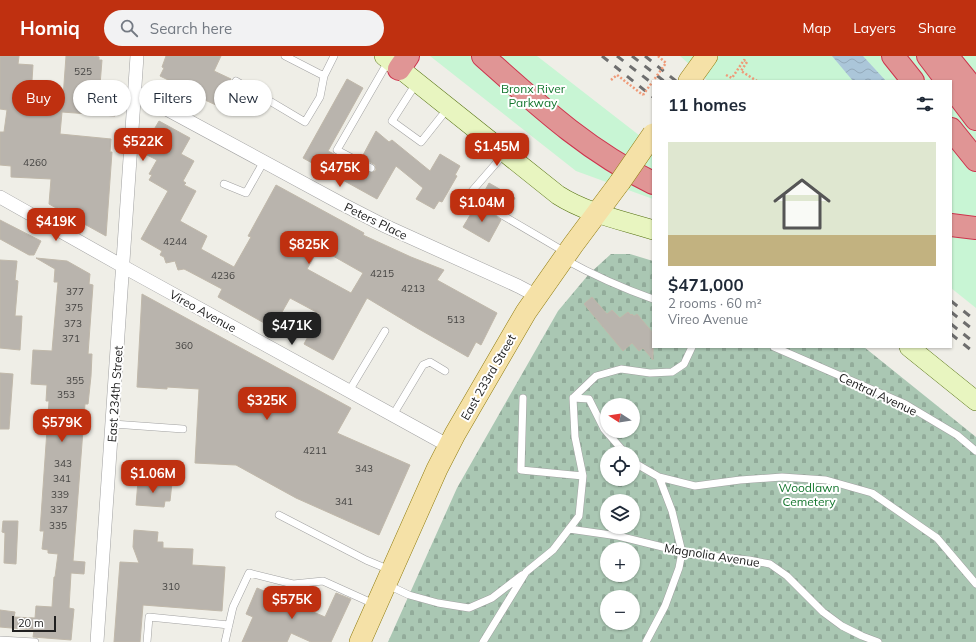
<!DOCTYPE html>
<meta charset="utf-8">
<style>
body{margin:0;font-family:Mulish,sans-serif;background:#f2f2f3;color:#1f2937;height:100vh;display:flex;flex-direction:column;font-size:15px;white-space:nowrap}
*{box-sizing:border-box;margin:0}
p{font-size:13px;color:#747a83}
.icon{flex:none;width:22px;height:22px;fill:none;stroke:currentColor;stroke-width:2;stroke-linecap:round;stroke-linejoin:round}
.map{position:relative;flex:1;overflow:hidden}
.details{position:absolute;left:652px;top:24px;width:300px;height:268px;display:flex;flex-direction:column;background:#fff;border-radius:0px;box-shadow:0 1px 3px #0004}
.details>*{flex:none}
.hud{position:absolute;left:12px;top:24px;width:380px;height:36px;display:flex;gap:8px}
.needle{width:26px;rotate:282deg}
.tools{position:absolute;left:600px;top:342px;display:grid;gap:8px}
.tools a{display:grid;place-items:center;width:40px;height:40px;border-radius:50%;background:#fff;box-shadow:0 1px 3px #0004;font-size:20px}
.scale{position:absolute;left:12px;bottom:10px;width:44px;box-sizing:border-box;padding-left:4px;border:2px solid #202020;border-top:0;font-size:11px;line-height:14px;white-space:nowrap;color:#202020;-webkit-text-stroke:3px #fff;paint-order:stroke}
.price{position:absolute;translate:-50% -34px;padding:0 9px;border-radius:8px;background:#bf3010;color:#fff;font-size:13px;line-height:26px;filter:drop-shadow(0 1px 2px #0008)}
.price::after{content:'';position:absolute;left:50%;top:24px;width:12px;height:9px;margin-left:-6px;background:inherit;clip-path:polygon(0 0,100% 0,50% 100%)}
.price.active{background:#222;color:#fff}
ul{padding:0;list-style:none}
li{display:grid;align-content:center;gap:8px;height:212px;padding:0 16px}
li+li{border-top:1px solid #e0e1e3}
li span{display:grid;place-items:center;height:124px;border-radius:0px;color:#555}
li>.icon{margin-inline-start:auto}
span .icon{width:72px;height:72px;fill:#fffc;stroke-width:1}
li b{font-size:17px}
h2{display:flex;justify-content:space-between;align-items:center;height:48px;padding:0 16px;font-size:17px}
.pill{padding:0 14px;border-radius:18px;background:#fff;box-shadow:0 1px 3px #0004;font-size:14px;line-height:36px}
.pill.active{background:#bf3010;color:#fff}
header{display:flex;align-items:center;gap:24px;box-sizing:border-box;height:56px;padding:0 20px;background:#bf3010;color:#fff}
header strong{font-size:19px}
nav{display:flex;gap:22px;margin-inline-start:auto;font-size:14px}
.search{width:280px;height:36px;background:#f2f2f3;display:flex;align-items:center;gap:10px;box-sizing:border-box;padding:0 14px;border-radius:22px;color:#747a83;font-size:15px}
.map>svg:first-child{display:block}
</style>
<header>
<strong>Homiq</strong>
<div class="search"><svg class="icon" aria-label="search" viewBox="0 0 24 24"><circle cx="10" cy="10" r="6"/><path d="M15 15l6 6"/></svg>Search here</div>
<nav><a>Map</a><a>Layers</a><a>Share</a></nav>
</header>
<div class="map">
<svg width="976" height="586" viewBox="0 0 976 586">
<defs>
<pattern id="cemetery-stones" width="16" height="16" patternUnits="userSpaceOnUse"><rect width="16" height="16" fill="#aac7b3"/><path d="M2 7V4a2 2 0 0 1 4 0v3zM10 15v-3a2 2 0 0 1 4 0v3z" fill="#92ab9a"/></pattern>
<pattern id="water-waves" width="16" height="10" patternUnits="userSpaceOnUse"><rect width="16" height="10" fill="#abc6d9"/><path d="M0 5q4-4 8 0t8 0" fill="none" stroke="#93aaba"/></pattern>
</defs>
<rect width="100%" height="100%" fill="#efeee7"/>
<!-- cemetery -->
<path fill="url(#cemetery-stones)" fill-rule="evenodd" d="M 611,198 L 630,198 L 653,205 L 653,291 L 864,291 L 976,381 L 976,586 L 388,586 L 457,432 L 558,255 L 589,218 ZM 607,349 L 633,349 L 633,375 L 607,375 ZM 607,397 L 633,397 L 633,423 L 607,423 ZM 607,445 L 633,445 L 633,471 L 607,471 ZM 607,493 L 633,493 L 633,519 L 607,519 ZM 607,541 L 633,541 L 633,567 L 607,567 Z"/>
<!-- park -->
<path fill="#c8f5d4" d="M 430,0 L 537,0 L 653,90 L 653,143 L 576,115 Z
M 680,0 L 976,0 L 976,252 L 951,232 L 951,25 L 708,25 Z"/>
<!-- water -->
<path fill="url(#water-waves)" d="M 832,0 L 863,0 L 886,25 L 853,25 Z"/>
<!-- building -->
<path fill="#b9b4ad" stroke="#c0b8aa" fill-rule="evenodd" d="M 0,0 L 19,0 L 18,8 L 33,9 L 31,40 L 63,42 L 66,0 L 93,0 L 99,1 L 99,4 L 102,4 L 100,29 L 115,30 L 114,45 L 116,46 L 115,60 L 62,56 L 60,78 L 111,83 L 110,96 L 112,96 L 106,180 L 59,154 L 59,151 L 58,153 L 49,148 L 51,123 L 11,121 L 11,110 L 0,109 L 0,76 L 4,76 L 7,54 L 0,53 Z
M 166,0 L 221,0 L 214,15 L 231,23 L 216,49 L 196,40 L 197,38 L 160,20 L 164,12 L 162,11 Z
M 347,23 L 363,32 L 328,95 L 369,116 L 373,116 L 376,114 L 375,109 L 362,101 L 376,75 L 389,86 L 392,84 L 430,115 L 440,98 L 460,110 L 455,119 L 457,120 L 442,146 L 439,145 L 434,153 L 416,143 L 423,132 L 396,110 L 377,143 L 303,102 Z
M 159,65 L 190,82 L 181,98 L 194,105 L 183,125 L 186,127 L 184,129 L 196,135 L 180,165 L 207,180 L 201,193 L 234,211 L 251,181 L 248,180 L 276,129 L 364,177 L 363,179 L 411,201 L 444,214 L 437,224 L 497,257 L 481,289 L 476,286 L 468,301 L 417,272 L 367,242 L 333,304 L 304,288 L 320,258 L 290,242 L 273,272 L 218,241 L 222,233 L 188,215 L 184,213 L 178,214 L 175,205 L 166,207 L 164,201 L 160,199 L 162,195 L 141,183 L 168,135 L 149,124 L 152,119 L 149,118 L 157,104 L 147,99 L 157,80 L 152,77 ZM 319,192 L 363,217 L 351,237 L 307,213 Z
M 489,127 L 515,142 L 506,156 L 483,138 Z
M 478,146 L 501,164 L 489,186 L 463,171 Z
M 0,164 L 41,185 L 34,199 L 29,199 L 0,183 Z
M 36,202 L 67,205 L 90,218 L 89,228 L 93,229 L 88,298 L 92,298 L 91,320 L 88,348 L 85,348 L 73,505 L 85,506 L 84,518 L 71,517 L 69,552 L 74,553 L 71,584 L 33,581 L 34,574 L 0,571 L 0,554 L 15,556 L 14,561 L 35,562 L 36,550 L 52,551 L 54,521 L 55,521 L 58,498 L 48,497 L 48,494 L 42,493 L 44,475 L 40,475 L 49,345 L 46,345 L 47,329 L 31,328 L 33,294 L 52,295 L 58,226 L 54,226 L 55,213 Z
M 0,204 L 17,205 L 15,224 L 18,225 L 15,260 L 22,260 L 20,294 L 0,292 Z
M 142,238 L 351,352 L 337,377 L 410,409 L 379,479 L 296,442 L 236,409 L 195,407 L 199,333 L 167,331 L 167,333 L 137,331 Z
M 592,241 L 607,258 L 612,254 L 620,262 L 628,256 L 631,259 L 632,258 L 634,260 L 637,258 L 653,277 L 653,304 L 643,292 L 639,295 L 632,287 L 623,295 L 584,248 Z
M 0,317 L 13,318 L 9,373 L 0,373 Z
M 138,425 L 153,427 L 154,425 L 172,427 L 170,445 L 165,445 L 164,451 L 136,449 Z
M 3,465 L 18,465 L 16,508 L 4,507 L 5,477 L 2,476 Z
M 134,474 L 158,476 L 157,486 L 163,486 L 163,492 L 193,493 L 192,509 L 225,511 L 222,555 L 143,549 L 140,586 L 114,586 L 120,506 L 139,507 L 133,491 Z
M 257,532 L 325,561 L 336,537 L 351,543 L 331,586 L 311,586 L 291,577 L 287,586 L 242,586 L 253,561 L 246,558 Z"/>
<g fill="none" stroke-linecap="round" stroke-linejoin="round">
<!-- lane casing -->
<g stroke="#a1a1a1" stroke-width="8">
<path id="lane" d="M 285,0 L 324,20
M 236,25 L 305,66 L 320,41 L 324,20 L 334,0
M 417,26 L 392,65 L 421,86 L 448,52
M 505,97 L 472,135 L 502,159 L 565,196
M 371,112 L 337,94 L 389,4
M 224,128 L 246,137 L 264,105
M 564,203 C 593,219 622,232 653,243
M 774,291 L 905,348 L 957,379 L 976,395
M 349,335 L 385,275
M 523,342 L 521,414 L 583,420
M 573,342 L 589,343 L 604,373 L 625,397
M 393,359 L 423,309 L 430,306 L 445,315
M 113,368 L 183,373
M 633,406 L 659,421 L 695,430 L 740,424 L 782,421 L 826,424 L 872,437 L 937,482 L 976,528
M 279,459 L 366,504 L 390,514
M 569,473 L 618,480 L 691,498 L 749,504 L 770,508 L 787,520 L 823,556 L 842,570 L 862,580 L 878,586
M 388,529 L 409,539 L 438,547 L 469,552 L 492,542 L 522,519
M 0,584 L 35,586
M 147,586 L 149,561 L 229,569
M 225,586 L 233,551 L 249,517 L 293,528 L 323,525 L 374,548
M 483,586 L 526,516 L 553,494 L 579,460 L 583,420 L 575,381 L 573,342 L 596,320 L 621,313 L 650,317 L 672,316 L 684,308 L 692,291
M 646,586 L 665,550 L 679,512 L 682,496 L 672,455 L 659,421"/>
</g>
<!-- street casing -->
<g stroke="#a1a1a1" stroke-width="14">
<path id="street" d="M 135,36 L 342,148 L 383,169 L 518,230 L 537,240
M 0,141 L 133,216 L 449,390
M 97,586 L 137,0"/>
</g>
<!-- secondary casing -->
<g stroke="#536f0e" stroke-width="20">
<path id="secondary" d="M 384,0 L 558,139 C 586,157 621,164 653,174
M 909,291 L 976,345"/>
</g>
<!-- primary casing -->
<g stroke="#8f7b0c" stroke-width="22">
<path id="primary" d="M 689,25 L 707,0
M 360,586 L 437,413 L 455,378 L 526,256 L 573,189 L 620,126"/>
</g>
<!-- highway casing -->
<g stroke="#cd344d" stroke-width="24">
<path id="highway" d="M 483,0 C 538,49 586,94 653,127
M 893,0 L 913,25
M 928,0 L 947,25
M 947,0 L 976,36
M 399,13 L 408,0
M 951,30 L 976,63
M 951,73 L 976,104
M 951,169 L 976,172"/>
</g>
<!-- path -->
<path stroke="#ef9a78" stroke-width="2.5" stroke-dasharray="2 2" stroke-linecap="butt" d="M 658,0 L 666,7
M 726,19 L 732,22 L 744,4 L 747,6 L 741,15 L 757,25
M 611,24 L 617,19 L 643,39"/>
<!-- lane -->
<use href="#lane" stroke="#fff" stroke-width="7"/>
<!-- street -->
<use href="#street" stroke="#fff" stroke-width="13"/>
<!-- secondary -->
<use href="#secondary" stroke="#e8f5c0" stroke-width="19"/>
<!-- primary -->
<use href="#primary" stroke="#f5e1a7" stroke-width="21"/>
<!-- highway -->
<use href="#highway" stroke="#e09595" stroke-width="22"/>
<!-- rail -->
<path stroke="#6e6e6e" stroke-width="3" stroke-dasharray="8 8" stroke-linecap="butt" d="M 602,0 L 653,41
M 617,0 L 653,28
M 632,0 L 664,25
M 645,0 L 676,25
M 951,245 L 976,265
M 951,256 L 976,276
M 951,268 L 976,288
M 951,278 L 976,298"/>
<!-- primary-bridge casing -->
<g stroke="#8f7b0c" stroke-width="22" stroke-linecap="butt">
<path id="primary-bridge" d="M 620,126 L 653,78"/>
</g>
<!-- path-bridge -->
<path stroke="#ef9a78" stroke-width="2.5" stroke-dasharray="2 2" stroke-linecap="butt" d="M 643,39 L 666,7"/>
<!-- primary-bridge -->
<use href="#primary-bridge" stroke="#f5e1a7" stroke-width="21"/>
</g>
<g text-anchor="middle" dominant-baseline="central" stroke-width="4" stroke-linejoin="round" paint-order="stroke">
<!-- number labels -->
<g font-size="10" fill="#464543">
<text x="83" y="15">525</text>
<text x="35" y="106">4260</text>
<text x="175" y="185">4244</text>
<text x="382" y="217">4215</text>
<text x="223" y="219">4236</text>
<text x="413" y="232">4213</text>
<text x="75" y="235">377</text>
<text x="74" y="251">375</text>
<text x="456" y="263">513</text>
<text x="73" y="267">373</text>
<text x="71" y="282">371</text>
<text x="184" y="289">360</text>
<text x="75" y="324">355</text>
<text x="66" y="338">353</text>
<text x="315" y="394">4211</text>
<text x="63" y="407">343</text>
<text x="364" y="412">343</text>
<text x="62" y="422">341</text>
<text x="60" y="438">339</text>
<text x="344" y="445">341</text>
<text x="59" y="453">337</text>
<text x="58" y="469">335</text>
<text x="171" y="530">310</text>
</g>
<!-- park labels -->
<g font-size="12" fill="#15772f" stroke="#fff">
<text x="533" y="32">Bronx River<tspan x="533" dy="14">Parkway</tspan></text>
<text x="809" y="431">Woodlawn<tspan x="809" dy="14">Cemetery</tspan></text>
</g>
<!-- street labels -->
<g font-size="12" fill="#202020" stroke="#fff">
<text transform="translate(376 165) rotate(26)">Peters Place</text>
<text transform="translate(203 255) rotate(29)">Vireo Avenue</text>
<text transform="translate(488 321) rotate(-60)">East 233rd Street</text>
<text transform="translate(115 338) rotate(-86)">East 234th Street</text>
<text transform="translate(878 338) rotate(25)">Central Avenue</text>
<text transform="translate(712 499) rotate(9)">Magnolia Avenue</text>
</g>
</g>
</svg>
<div class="tools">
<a><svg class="needle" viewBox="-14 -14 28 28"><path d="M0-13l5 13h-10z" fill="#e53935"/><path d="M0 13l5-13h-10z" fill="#747a83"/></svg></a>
<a><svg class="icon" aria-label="locate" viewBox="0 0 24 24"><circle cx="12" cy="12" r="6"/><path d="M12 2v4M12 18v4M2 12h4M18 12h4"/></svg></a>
<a><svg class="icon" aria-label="layers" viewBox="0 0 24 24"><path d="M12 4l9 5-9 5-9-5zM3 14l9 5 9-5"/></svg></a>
<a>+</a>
<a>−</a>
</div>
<div class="scale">20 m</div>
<b class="price" style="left:143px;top:106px">$522K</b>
<b class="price" style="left:497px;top:111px">$1.45M</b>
<b class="price" style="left:340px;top:132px">$475K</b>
<b class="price" style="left:482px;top:167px">$1.04M</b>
<b class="price" style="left:56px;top:186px">$419K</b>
<b class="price" style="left:309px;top:209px">$825K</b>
<b class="price active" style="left:292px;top:290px">$471K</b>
<b class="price" style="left:267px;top:365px">$325K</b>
<b class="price" style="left:62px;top:387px">$579K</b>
<b class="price" style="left:153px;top:438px">$1.06M</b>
<b class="price" style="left:292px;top:564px">$575K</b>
<div class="hud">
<a class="pill active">Buy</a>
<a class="pill">Rent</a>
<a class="pill">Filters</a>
<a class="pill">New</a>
</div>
<section class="details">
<h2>11 homes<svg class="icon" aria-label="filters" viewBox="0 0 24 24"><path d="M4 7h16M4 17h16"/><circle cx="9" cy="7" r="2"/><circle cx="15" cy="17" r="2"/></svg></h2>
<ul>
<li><span style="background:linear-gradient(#dfe7d0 75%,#c2b280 0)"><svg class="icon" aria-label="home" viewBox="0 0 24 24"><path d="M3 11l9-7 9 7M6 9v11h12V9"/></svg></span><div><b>$471,000</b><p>2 rooms · 60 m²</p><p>Vireo Avenue</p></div></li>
</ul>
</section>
</div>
